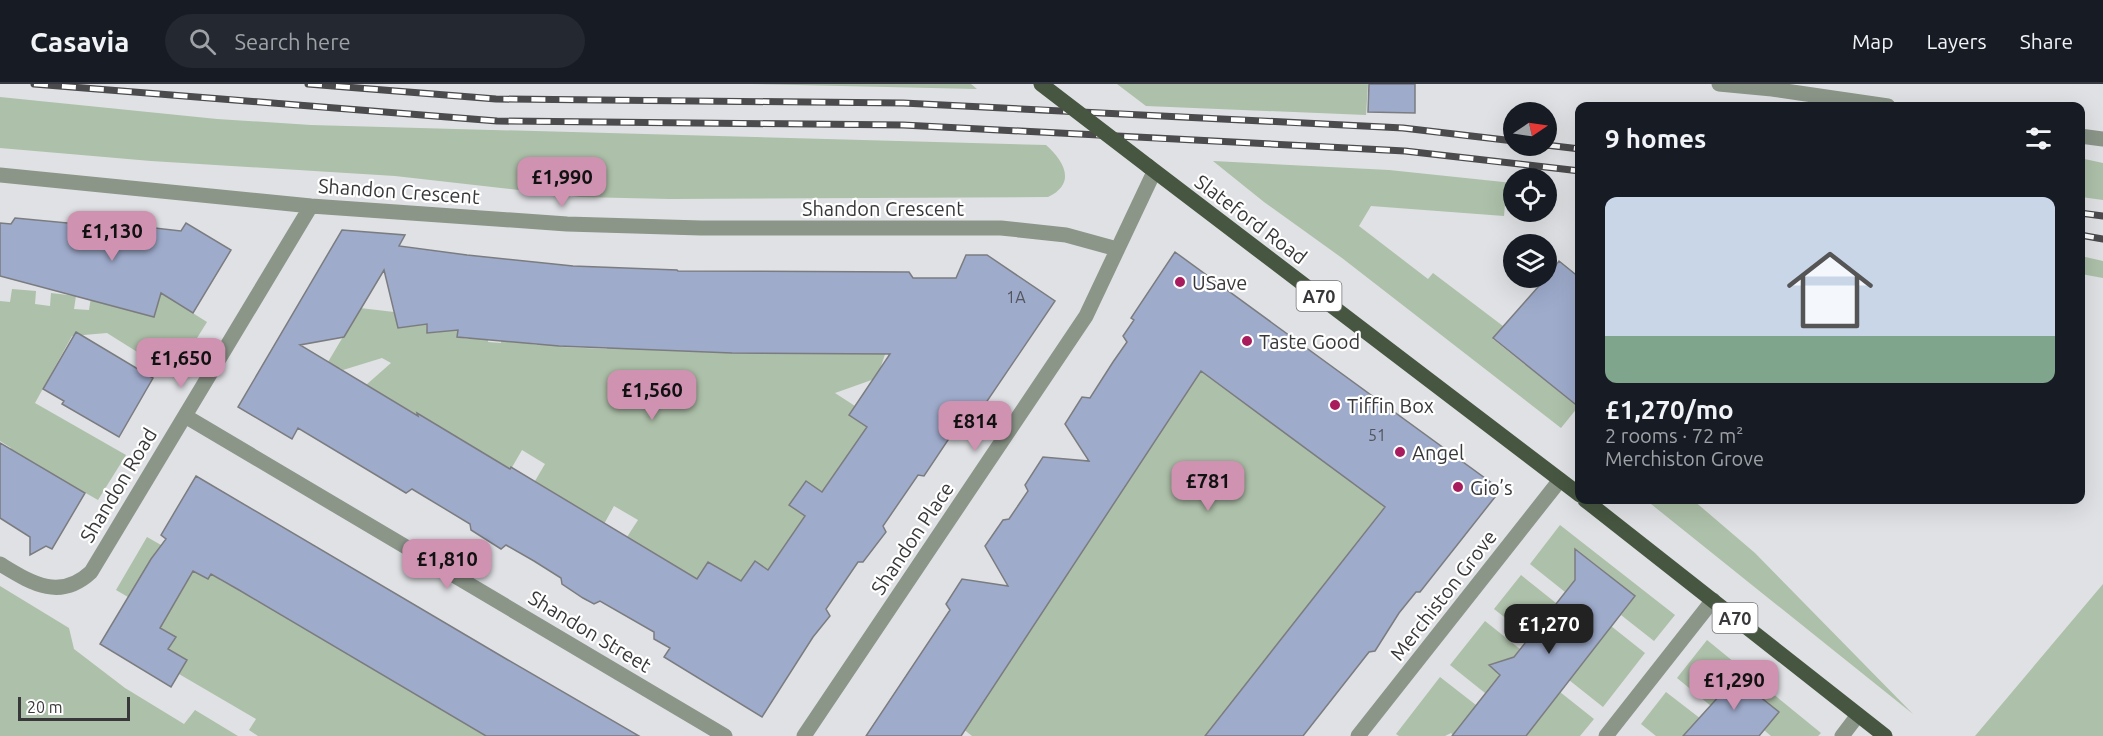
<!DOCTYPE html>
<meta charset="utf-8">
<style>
body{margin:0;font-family:Ubuntu,sans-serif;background:#242831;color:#f1f3f6;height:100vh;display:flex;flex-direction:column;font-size:22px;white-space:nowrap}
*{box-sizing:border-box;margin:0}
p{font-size:20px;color:#9ea1a6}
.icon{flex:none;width:33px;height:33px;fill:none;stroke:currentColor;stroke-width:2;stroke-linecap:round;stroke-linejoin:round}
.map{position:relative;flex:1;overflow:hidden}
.side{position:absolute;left:1575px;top:18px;width:510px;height:402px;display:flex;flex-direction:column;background:#171b24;border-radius:12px;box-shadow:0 6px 24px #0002}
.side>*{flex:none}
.needle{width:39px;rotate:77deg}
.fabs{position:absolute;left:1503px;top:18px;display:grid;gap:12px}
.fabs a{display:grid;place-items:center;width:54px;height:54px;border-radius:50%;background:#171b24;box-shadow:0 6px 24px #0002;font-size:30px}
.scale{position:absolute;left:18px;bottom:15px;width:112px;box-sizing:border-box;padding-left:6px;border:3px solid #38383a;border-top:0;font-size:16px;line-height:21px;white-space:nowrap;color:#38383a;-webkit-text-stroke:4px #fff;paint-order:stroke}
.price{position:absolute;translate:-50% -51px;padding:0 14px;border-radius:12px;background:#d092b1;color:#111;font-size:20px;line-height:39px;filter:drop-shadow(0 2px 3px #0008)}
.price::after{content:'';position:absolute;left:50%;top:36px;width:18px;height:14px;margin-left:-9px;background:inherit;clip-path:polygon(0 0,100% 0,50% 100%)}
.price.on{background:#222;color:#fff}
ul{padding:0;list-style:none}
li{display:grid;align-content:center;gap:12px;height:318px;padding:0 30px}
li span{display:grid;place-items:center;height:186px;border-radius:12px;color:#555}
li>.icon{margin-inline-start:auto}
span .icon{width:108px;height:108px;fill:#fffc;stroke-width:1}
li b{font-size:26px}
h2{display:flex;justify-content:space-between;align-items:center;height:72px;padding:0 30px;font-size:26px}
header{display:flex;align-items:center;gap:36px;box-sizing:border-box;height:84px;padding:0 30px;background:#171b24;border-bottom:2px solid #363941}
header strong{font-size:28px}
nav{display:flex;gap:33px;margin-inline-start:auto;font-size:21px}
.search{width:420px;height:54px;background:#242831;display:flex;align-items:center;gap:15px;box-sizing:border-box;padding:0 21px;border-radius:33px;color:#9ea1a6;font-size:22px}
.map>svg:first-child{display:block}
</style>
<header>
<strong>Casavia</strong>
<div class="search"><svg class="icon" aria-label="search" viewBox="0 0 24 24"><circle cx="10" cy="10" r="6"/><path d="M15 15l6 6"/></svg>Search here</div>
<nav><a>Map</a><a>Layers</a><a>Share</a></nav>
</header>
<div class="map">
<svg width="2103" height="652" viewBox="0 0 2103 652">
<rect width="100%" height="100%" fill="#dfe1e4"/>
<!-- green -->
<path fill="#adc0a9" d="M 752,0 L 971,0 L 977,5 Z
M 1117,0 L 1368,0 L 1366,31 L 1146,22 Z
M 0,13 L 217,35 L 311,41 L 1046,61 C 1064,77 1077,99 1048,113 L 670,115 L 580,113 L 395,92 L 151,77 L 0,64 Z
M 2080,74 L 2103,79 L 2103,116 L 2081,113 Z
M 1213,77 L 1389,86 L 1513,99 L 1513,109 L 1506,108 L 1504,132 L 1371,122 L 1359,142 L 1428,195 L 1433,189 L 1503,242 L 1493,255 L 1578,323 L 1561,344 L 1342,174 L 1264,118 Z
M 2081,172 L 2103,177 L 2103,194 L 2081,190 Z
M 12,205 L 36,207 L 35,220 L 50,222 L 51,209 L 76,212 L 74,225 L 89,226 L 91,213 L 161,209 L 207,238 L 174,291 L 107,249 L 72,252 L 35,319 L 126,371 L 98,416 L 10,366 L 11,364 L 0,357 L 0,217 L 10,218 Z
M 360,224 L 394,228 L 398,244 L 409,242 L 426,232 L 427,249 L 439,248 L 459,236 L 457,253 L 468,255 L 470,237 L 490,240 L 488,258 L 501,259 L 503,241 L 525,242 L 525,259 L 537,261 L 538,243 L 561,245 L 561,263 L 607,265 L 608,247 L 628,265 L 639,265 L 640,249 L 659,266 L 705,268 L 857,268 L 870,270 L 872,253 L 891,253 L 880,285 L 909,275 L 911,282 L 835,309 L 855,322 L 849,331 L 867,343 L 822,408 L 806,397 L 790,421 L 805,432 L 768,486 L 755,477 L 749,486 L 754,505 L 708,478 L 697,495 L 627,453 L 638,436 L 614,422 L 604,440 L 535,397 L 545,380 L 522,366 L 511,385 L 366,301 L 391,279 L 382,274 L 343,286 L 340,284 L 336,289 L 318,295 Z
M 1197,283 L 1385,422 L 1205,652 L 972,652 L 932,620 Z
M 1646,416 L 1693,416 L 1755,469 L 1913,630 Z
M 1560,441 L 1675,531 L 1654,557 L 1621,531 L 1635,512 L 1590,476 L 1587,480 L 1580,480 L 1575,486 L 1575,491 L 1577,493 L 1565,508 L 1530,480 Z
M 147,453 L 161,461 L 185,500 L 195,484 L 199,490 L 207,495 L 215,483 L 221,487 L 220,496 L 229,501 L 237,496 L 251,505 L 250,513 L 258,518 L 266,514 L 283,523 L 282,532 L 290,536 L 296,531 L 319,545 L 317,552 L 325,557 L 331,552 L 349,563 L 348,571 L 358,576 L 364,572 L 381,582 L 381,590 L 387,594 L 395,590 L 416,602 L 415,610 L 499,652 L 258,652 L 249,646 L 256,635 L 179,590 L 187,576 L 168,565 L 175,553 L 123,521 L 128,513 L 116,506 Z
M 1521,491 L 1556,519 L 1530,553 L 1494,525 Z
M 2103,500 L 2103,652 L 1975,652 Z
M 0,502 L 69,544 L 74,565 L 125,604 L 184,640 L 195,626 L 238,652 L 0,652 Z
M 1485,537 L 1520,565 L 1485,609 L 1450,581 Z
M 1611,542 L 1645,569 L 1603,623 L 1569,596 Z
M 1707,556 L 1821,649 L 1818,652 L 1771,652 L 1764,646 L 1779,628 L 1734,593 L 1725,596 L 1720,602 L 1721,610 L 1711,622 L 1677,594 Z
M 1440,593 L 1476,621 L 1453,651 L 1451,649 L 1445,652 L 1399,652 L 1396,650 Z
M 1560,608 L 1594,635 L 1580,652 L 1526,652 Z
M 1666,608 L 1701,635 L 1687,652 L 1656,652 L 1641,640 Z"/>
<!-- building -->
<path fill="#9eabcb" stroke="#7b7c7f" stroke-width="1.5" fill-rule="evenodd" d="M 1369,0 L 1415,0 L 1415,29 L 1368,28 Z
M 15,134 L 120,144 L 120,140 L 181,147 L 186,139 L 231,166 L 193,229 L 161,209 L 154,233 L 0,192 L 0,139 L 11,140 Z
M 342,146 L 405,151 L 399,162 L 467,171 L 573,182 L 677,186 L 678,187 L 909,188 L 913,194 L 956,194 L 966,171 L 987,171 L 1055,217 L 979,329 L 970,323 L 924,392 L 918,391 L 883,442 L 886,448 L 863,478 L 858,478 L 826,525 L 830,532 L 813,553 L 762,633 L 664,573 L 670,564 L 654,555 L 654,548 L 600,517 L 594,520 L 583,514 L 562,500 L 561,494 L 534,477 L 506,461 L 501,465 L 471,446 L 470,440 L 412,405 L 406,409 L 298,344 L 292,355 L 238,323 ZM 384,186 L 398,244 L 427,240 L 427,249 L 458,246 L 457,253 L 559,262 L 732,269 L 890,270 L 849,331 L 867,343 L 822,408 L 806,397 L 789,421 L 805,432 L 768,486 L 755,477 L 741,497 L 708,478 L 697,495 L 511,383 L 510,385 L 417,329 L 418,332 L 300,261 L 344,253 Z
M 1175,168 L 1493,400 L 1495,413 L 1420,508 L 1416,508 L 1399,529 L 1375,567 L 1369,568 L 1303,652 L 1205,652 L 1385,423 L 1201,287 L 961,652 L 866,652 L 950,526 L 946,520 L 962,495 L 1008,502 L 985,462 L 1003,436 L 1009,435 L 1028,407 L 1025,401 L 1043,373 L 1089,377 L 1065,340 L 1082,313 L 1090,314 L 1113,278 L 1127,258 L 1123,252 L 1134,236 L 1131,234 Z
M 1559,177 L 1580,194 L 1580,324 L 1493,254 L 1546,194 Z
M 76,248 L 153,294 L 119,353 L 62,320 L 64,317 L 43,305 Z
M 0,359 L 85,409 L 52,465 L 46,462 L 30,471 L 30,453 L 0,434 Z
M 196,392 L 508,576 L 639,652 L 486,652 L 239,506 L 211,490 L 208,495 L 193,487 L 160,544 L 176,553 L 168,565 L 187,576 L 171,603 L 100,560 L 151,475 L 166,455 L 161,451 Z
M 1575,465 L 1635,512 L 1526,652 L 1452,652 L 1500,591 L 1489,581 L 1514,573 L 1575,496 Z
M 1716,578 L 1779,628 L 1759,652 L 1683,652 L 1721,610 Z"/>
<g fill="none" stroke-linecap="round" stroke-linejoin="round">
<!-- minor -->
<path stroke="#8b9588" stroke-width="15" d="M 1719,0 L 1772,5 L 1888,22
M 2080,52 L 2103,55
M 0,91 L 311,122 L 567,140 L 701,144 L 1001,144 L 1066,151 L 1117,165
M 185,332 L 725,652
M 0,480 C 30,498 59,518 91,488 L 311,122
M 804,652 L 1086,232 L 1154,88
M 1358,652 L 1560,396
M 1606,652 L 1713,516
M 1842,652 L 1858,631"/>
<!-- major -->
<path stroke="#465640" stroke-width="15" d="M 1148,82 L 1580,411
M 1585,416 L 1885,652"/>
<!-- rail casing -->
<g stroke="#4b4b4d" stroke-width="7">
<path id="rail" d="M 34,0 L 497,37 L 903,41 L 1405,67 L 1580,87
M 308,0 L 496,15 L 903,19 L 1403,44 L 1514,57
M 1546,61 L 1580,65
M 2080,129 L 2103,132
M 2080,151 L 2103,155"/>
</g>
<!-- rail -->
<use href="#rail" stroke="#fff" stroke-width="4.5" stroke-dasharray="14" stroke-linecap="butt"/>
<!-- major-bridge -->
<path stroke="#465640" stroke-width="15" d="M 1041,0 L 1148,82"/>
</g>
<!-- markers -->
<g fill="#a81b5d" stroke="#fff" stroke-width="2">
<circle cx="1180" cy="198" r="6"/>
<circle cx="1247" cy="257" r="6"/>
<circle cx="1335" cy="321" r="6"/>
<circle cx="1400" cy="368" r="6"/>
<circle cx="1458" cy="403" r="6"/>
</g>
<g text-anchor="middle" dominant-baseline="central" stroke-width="4.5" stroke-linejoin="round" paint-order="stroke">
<!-- number labels -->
<g font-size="16" fill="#52555e">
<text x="1016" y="213">1A</text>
<text x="1377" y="351">51</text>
</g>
<!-- shield labels -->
<g fill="#fff" stroke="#747475" stroke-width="1.5">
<rect x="1296.5" y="197" width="45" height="30" rx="4.5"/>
<rect x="1712.5" y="519" width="45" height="30" rx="4.5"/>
</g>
<g font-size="18" font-weight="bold" fill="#38383a">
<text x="1319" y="212">A70</text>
<text x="1735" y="534">A70</text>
</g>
<!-- street labels -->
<g font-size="20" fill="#38383a" stroke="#fff">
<text transform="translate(399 107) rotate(4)">Shandon Crescent</text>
<text x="883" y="124">Shandon Crescent</text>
<text transform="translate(1251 135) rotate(37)">Slateford Road</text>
<text transform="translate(118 401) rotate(-59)">Shandon Road</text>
<text transform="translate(912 454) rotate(-56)">Shandon Place</text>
<text transform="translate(1443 511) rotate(-52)">Merchiston Grove</text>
<text transform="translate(590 547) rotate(31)">Shandon Street</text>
</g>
<!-- poi labels -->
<g font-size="20" fill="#38383a" stroke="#fff" text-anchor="start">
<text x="1192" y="198">USave</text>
<text x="1259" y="257">Taste Good</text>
<text x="1347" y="321">Tiffin Box</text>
<text x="1412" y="368">Angel</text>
<text x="1470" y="403">Gio’s</text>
</g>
</g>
</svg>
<div class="fabs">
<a><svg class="needle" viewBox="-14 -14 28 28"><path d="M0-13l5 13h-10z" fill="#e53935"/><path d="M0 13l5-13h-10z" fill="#9ea1a6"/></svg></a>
<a><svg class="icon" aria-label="locate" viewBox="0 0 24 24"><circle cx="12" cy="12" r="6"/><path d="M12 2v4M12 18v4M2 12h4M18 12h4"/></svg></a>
<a><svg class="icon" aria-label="layers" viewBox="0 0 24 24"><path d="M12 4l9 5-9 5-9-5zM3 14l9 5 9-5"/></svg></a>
</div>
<div class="scale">20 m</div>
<b class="price" style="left:562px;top:124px">£1,990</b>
<b class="price" style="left:112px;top:178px">£1,130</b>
<b class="price" style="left:181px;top:305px">£1,650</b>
<b class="price" style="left:652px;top:337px">£1,560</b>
<b class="price" style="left:975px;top:368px">£814</b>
<b class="price" style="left:1208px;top:428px">£781</b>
<b class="price" style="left:447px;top:506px">£1,810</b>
<b class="price on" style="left:1549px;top:571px">£1,270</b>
<b class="price" style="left:1734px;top:627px">£1,290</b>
<section class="side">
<h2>9 homes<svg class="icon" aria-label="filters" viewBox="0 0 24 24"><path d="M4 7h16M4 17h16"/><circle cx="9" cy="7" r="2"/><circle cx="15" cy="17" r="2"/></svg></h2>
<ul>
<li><span style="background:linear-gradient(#c9d6e8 75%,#7fa58c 0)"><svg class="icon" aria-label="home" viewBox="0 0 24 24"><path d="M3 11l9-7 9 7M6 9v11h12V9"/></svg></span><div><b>£1,270/mo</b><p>2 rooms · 72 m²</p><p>Merchiston Grove</p></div></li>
</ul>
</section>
</div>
